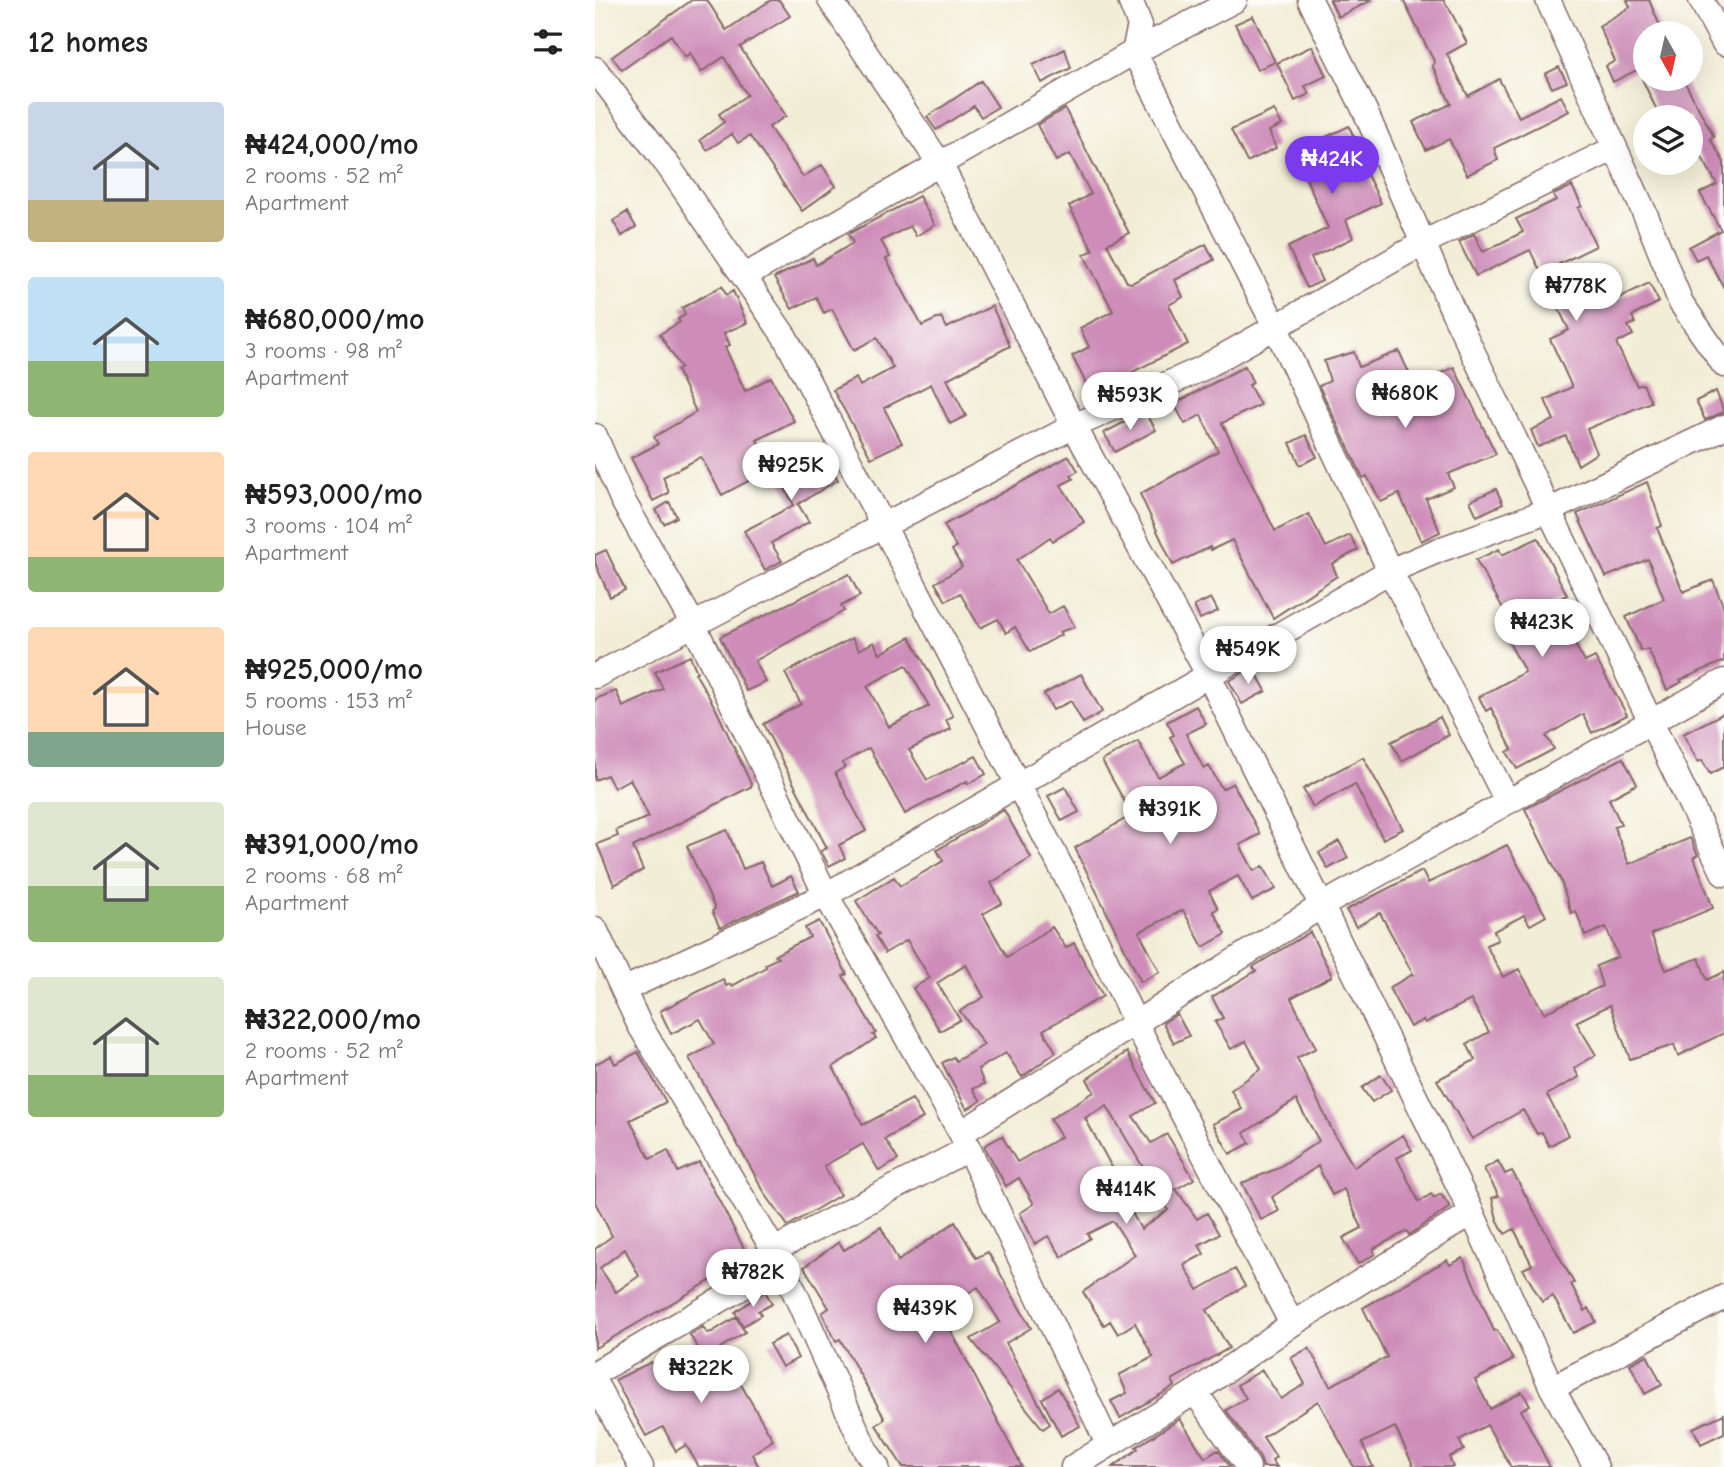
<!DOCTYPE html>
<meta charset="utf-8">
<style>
body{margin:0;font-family:"Comic Neue",sans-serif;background:#f6f6f6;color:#222;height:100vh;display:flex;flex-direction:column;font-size:26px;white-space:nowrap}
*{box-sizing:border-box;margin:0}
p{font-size:23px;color:#767676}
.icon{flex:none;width:38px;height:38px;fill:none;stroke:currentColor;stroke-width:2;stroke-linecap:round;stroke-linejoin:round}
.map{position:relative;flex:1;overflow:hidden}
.panel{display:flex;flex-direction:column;background:#fff;width:595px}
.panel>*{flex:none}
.needle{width:46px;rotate:172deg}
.fabs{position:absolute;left:1038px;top:21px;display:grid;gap:14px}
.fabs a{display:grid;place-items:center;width:70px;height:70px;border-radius:50%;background:#fff;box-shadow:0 7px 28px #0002;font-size:35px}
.price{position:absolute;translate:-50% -60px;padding:0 16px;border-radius:24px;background:#fff;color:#222;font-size:23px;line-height:46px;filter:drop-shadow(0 2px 4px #0008)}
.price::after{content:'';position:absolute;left:50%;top:42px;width:21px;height:16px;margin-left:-10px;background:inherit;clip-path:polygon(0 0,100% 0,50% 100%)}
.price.selected{background:#7c3aed;color:#fff}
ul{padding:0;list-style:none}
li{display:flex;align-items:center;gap:21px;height:175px;padding:0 28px}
li span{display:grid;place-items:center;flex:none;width:196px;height:140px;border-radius:7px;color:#555}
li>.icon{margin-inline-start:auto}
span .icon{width:84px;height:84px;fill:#fffc;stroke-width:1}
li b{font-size:30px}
h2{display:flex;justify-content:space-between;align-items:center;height:84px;padding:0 28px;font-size:30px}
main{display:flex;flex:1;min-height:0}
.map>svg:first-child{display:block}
</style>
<main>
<section class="panel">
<h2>12 homes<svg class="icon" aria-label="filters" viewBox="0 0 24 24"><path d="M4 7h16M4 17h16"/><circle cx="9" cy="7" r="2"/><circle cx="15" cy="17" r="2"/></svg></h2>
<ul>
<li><span style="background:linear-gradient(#c9d6e8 70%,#c2b280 0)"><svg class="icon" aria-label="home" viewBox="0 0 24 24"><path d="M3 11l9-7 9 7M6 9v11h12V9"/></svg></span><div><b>₦424,000/mo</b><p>2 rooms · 52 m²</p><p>Apartment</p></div></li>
<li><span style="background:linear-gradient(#bfe0f5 60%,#8fb573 0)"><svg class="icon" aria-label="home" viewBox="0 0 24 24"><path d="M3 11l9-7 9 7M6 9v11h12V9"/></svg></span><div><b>₦680,000/mo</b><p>3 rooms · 98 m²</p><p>Apartment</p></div></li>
<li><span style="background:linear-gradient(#ffd9b3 75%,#8fb573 0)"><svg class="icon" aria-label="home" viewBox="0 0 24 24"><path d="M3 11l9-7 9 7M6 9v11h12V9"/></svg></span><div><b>₦593,000/mo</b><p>3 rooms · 104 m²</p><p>Apartment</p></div></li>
<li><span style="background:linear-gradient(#ffd9b3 75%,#7fa58c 0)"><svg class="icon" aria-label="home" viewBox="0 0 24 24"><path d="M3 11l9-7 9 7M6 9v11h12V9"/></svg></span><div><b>₦925,000/mo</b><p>5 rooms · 153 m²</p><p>House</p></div></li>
<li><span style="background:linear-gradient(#dfe7d0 60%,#8fb573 0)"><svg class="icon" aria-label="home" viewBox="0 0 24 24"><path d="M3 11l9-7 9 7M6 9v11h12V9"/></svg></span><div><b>₦391,000/mo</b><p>2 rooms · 68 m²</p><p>Apartment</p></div></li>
<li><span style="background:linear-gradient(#dfe7d0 70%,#8fb573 0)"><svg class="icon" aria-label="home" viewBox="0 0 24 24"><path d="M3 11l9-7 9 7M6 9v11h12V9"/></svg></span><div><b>₦322,000/mo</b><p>2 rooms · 52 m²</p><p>Apartment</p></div></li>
</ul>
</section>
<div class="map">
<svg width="1129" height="1467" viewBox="0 0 1129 1467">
<rect width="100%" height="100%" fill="#fdfcf7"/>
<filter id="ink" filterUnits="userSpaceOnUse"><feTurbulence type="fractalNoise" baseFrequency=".0143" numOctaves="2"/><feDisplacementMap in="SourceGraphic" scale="14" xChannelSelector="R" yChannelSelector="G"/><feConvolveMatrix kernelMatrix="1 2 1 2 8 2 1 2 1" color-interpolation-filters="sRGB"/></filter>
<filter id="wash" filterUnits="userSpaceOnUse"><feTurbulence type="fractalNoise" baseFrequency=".00686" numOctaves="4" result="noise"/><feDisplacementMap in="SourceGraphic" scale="28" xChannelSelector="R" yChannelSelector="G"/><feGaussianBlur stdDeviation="1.57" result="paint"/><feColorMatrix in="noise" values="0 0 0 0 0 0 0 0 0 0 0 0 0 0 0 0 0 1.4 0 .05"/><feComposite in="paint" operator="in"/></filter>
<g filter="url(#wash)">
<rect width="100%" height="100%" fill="#f2edd6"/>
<g id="blocks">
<!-- building -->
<path fill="#ce8db9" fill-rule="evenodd" d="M 97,0 L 112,0 L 131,30 L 176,0 L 184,0 L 195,16 L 145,47 L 191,116 L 174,127 L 208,177 L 227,165 L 241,186 L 207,211 L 155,136 L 143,143 L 137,134 L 112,150 L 105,140 L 129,122 L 124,114 L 152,95 L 129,57 L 106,72 L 95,53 L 90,57 L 76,35 L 27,70 L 17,57 Z
M 735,0 L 777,0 L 743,17 Z
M 808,0 L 848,0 L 854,8 L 872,43 L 852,54 L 873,96 L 904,79 L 924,117 L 966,96 L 974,111 L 899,148 L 903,160 L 872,175 L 854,139 L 831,150 L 818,122 L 856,104 L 837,65 L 840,63 Z
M 1032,0 L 1054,0 L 1068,33 L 1050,33 L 1050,66 L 1018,82 L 1011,66 L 1020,61 L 1004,26 L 1035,7 Z
M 658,16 L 680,62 L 662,70 L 640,24 Z
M 717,46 L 731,76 L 710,86 L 714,94 L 700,101 L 682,63 Z
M 470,49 L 476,68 L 447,83 L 438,65 Z
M 964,67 L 972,82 L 957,88 L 950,74 Z
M 1047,79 L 1088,79 L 1119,137 L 1115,139 L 1129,162 L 1129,288 L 1111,255 L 1101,260 L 1094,247 L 1126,230 L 1105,193 L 1122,184 L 1096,138 L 1096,117 L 1066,117 L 1081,109 L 1065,117 Z
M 386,81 L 403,107 L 386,117 L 379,106 L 341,130 L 332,117 Z
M 470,109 L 534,233 L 512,244 L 532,282 L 537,283 L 611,244 L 619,260 L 580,280 L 588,297 L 574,305 L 593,344 L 496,393 L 477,356 L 494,347 L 485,328 L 518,311 L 489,255 L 498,250 L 474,206 L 496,194 L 475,154 L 461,161 L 442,125 Z
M 679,110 L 687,125 L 674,131 L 681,148 L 652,162 L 636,130 Z
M 754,126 L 761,142 L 757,144 L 786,203 L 751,220 L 758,238 L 716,258 L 727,281 L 712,288 L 693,247 L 733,228 L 699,152 Z
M 977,186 L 987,206 L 983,208 L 1001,246 L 964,264 L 978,292 L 1012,275 L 1024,298 L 1054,283 L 1064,302 L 1037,316 L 1040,323 L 1033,326 L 1038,335 L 1021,343 L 1042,386 L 1048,384 L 1056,402 L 992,429 L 1002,453 L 983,465 L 971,436 L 943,447 L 936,430 L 959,420 L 950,400 L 977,387 L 955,339 L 974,330 L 935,250 L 881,276 L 864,242 L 879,234 L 888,252 L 928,232 L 921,219 L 961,200 L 958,195 Z
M 324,196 L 340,225 L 321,236 L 315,226 L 286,241 L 295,257 L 291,259 L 327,326 L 346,317 L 352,328 L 397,306 L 415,346 L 352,379 L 371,416 L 355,424 L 336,384 L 289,408 L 307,443 L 276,458 L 238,390 L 261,378 L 265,386 L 298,368 L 282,338 L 259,350 L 237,309 L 229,313 L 221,297 L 197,309 L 179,278 L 218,258 L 221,265 L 258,243 L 253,234 Z
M 32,212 L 41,227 L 27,236 L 18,221 Z
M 127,286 L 131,295 L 138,291 L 152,323 L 129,333 L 135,345 L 130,347 L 150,391 L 176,377 L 199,421 L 162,440 L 178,468 L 127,495 L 106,457 L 68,477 L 74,493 L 58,501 L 36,458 L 63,444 L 59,437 L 101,412 L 82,370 L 86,368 L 65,334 L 85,322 L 83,319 L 90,315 L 87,308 Z
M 804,351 L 818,382 L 823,380 L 825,383 L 859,367 L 901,454 L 853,474 L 859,487 L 831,499 L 845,532 L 826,541 L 804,494 L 786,502 L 772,476 L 768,478 L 724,386 L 735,381 L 729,361 L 759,352 L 764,367 Z
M 650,366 L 658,383 L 654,385 L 665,405 L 627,423 L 680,531 L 714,514 L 731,547 L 755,535 L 763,550 L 737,564 L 742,576 L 678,618 L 637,540 L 616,550 L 615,547 L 578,565 L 545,494 L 623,451 L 606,415 L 590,424 L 579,404 Z
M 1121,391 L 1129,412 L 1110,420 L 1101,401 Z
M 550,411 L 561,430 L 520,452 L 509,433 Z
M 711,435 L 722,457 L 705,465 L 695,443 Z
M 220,447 L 224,448 L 243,480 L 203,504 L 214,522 L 176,543 L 187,561 L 170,570 L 149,531 L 199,505 L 179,469 Z
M 474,456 L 483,471 L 476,475 L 478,479 L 466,485 L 489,522 L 458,541 L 455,537 L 422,560 L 454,614 L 468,606 L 480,627 L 464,632 L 466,635 L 435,652 L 420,627 L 411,633 L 403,619 L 385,628 L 365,593 L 351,601 L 340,583 L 367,567 L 357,550 L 361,547 L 349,525 Z
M 1052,482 L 1067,526 L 1062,528 L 1088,592 L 1118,580 L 1129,608 L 1129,661 L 1085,680 L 1087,682 L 1072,690 L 1053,649 L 1046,651 L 1031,617 L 1069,599 L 1053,559 L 1011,577 L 982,514 Z
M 901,489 L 908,504 L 882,516 L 875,501 Z
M 74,502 L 82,517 L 69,524 L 61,510 Z
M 943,538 L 972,595 L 956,603 L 990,662 L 1000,657 L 1032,715 L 997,733 L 988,714 L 951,736 L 959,749 L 922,769 L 912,752 L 917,749 L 896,708 L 891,711 L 884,697 L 930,672 L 910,635 L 920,630 L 881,560 L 904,549 L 907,555 Z
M 11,550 L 30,590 L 15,597 L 0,563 L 0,555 Z
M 254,574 L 265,596 L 246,606 L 249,611 L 160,661 L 171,682 L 151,691 L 125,637 Z
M 616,598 L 623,611 L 605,619 L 599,606 Z
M 315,637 L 358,716 L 351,720 L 356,729 L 314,750 L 332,780 L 381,756 L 391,774 L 373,784 L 372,781 L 310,814 L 274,748 L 247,763 L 250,767 L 240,773 L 271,831 L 244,845 L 250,858 L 234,866 L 226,851 L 232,848 L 168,724 L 206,704 L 190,673 L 257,638 L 264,650 L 279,642 L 285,654 ZM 311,665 L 334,706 L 294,727 L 272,686 Z
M 95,656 L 102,672 L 100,673 L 121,709 L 157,786 L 38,847 L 48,870 L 19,885 L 2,844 L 23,836 L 21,830 L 54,817 L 35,779 L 19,788 L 12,775 L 0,780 L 0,699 L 21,691 L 28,707 L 68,689 L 60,672 Z
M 658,667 L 671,691 L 647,704 L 634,681 Z
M 486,674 L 507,712 L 488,723 L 476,701 L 458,710 L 449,694 Z
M 601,706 L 611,724 L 591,734 L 609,769 L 614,766 L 627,789 L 638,783 L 665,834 L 645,845 L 659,871 L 668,866 L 681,889 L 657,901 L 643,876 L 614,891 L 623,909 L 618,911 L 631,934 L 608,947 L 588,910 L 544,932 L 565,972 L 546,982 L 480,848 L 537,815 L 507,761 L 543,741 L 563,777 L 590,763 L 575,737 L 579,735 L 572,722 Z
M 1129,713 L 1129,767 L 1115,774 L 1107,760 L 1103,762 L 1088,734 Z
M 845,717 L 854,735 L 807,761 L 796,742 Z
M 768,757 L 808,829 L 788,839 L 760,784 L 718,807 L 708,789 Z
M 1028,758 L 1042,784 L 1014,799 L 1026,824 L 1019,827 L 1034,864 L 1095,838 L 1103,855 L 1099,857 L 1118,908 L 1056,934 L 1071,970 L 1104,958 L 1112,980 L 1129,972 L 1129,1033 L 1083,1056 L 1079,1045 L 1035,1059 L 1015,1005 L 981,1022 L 1001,1055 L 979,1068 L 984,1077 L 952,1095 L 973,1135 L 954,1146 L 947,1132 L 942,1134 L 928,1110 L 877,1139 L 842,1080 L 880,1060 L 872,1044 L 894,1032 L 876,1000 L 830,1023 L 828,1020 L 815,1027 L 794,988 L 818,974 L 785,913 L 761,927 L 751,910 L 827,871 L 833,883 L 912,845 L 951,916 L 935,925 L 929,915 L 899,931 L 903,940 L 891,945 L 908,977 L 924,969 L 949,1013 L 1007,986 L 1001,966 L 1023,957 L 1011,927 L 990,936 L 981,911 L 976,913 L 966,881 L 930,809 Z
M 470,787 L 484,812 L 467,821 L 453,796 Z
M 409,810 L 436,858 L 396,883 L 407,903 L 388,914 L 412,957 L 457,927 L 471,948 L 479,943 L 508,996 L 448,1030 L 461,1052 L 427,1077 L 411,1053 L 383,1069 L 389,1084 L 378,1089 L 386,1101 L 372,1109 L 347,1063 L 358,1057 L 361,1061 L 389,1045 L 365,1011 L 389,997 L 371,965 L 342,983 L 365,1020 L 345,1031 L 318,988 L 335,978 L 312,940 L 290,953 L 280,936 L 283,935 L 261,901 L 299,877 L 305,886 L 348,861 L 342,850 Z
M 132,830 L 148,869 L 166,862 L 177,886 L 196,876 L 204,891 L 125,928 L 117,911 L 120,909 L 92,846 Z
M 744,841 L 753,858 L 733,869 L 724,853 Z
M 224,921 L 252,974 L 248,976 L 281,1033 L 278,1035 L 281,1038 L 238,1067 L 268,1125 L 317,1099 L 328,1118 L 290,1139 L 303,1160 L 284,1171 L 268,1144 L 229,1166 L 245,1195 L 193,1226 L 171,1195 L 94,1058 L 119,1044 L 105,1019 L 76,1034 L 65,1011 L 128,979 L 131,986 L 136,984 L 137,986 L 171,967 L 170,964 L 183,958 L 180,955 L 215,937 L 210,928 Z
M 715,932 L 737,976 L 696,998 L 721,1048 L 702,1058 L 737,1130 L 759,1167 L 808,1135 L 817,1150 L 802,1158 L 824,1202 L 836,1194 L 839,1198 L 846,1194 L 855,1207 L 814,1235 L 812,1231 L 778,1249 L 780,1254 L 763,1264 L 748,1238 L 767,1228 L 749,1189 L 737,1195 L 723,1166 L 677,1197 L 684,1211 L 666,1220 L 647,1183 L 681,1169 L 724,1141 L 701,1100 L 649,1133 L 655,1143 L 635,1154 L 618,1124 L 647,1109 L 636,1090 L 666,1069 L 651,1041 L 636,1049 L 620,1022 L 628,1018 L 617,997 L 661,971 L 658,967 Z
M 582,1014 L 594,1036 L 579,1043 L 568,1023 Z
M 43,1052 L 71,1102 L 35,1120 L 55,1159 L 73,1150 L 83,1172 L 104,1162 L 154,1258 L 0,1348 L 0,1249 L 17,1236 L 0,1202 L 0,1064 L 16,1056 L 20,1064 ZM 30,1249 L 44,1276 L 21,1292 L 5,1268 Z
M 532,1052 L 560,1103 L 538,1116 L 556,1143 L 572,1134 L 599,1179 L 581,1189 L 602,1219 L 612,1213 L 624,1234 L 604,1245 L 609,1254 L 589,1265 L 603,1290 L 640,1269 L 650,1286 L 612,1310 L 634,1348 L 577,1380 L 580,1386 L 525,1418 L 516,1401 L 532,1393 L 524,1375 L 558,1357 L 540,1323 L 523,1334 L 515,1321 L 509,1325 L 488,1292 L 540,1255 L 518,1221 L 492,1234 L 495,1238 L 467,1257 L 453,1236 L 440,1244 L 425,1213 L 439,1204 L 424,1178 L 411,1186 L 389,1146 L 407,1136 L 422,1162 L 466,1137 L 455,1119 L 499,1092 L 492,1079 ZM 512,1106 L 573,1210 L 546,1229 L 528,1197 L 532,1195 L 490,1118 Z
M 786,1075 L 796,1090 L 777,1102 L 767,1088 Z
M 903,1161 L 910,1174 L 917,1171 L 979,1283 L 976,1284 L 990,1311 L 994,1308 L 1001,1322 L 978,1333 L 958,1296 L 947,1302 L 928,1269 L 937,1265 L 919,1229 L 910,1234 L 902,1219 L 897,1198 L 904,1196 L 889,1169 Z
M 360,1222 L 381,1258 L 393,1252 L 436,1328 L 411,1343 L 455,1424 L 448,1429 L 376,1339 L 405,1322 L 383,1287 L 358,1302 L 366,1314 L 352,1323 L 427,1467 L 308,1467 L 281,1425 L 290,1419 L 245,1339 L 241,1341 L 227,1313 L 234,1308 L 209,1267 L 244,1242 L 249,1250 L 286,1227 L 303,1261 Z
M 868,1258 L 899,1331 L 902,1330 L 918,1360 L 880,1380 L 895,1409 L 927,1392 L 935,1405 L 926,1410 L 955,1467 L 916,1467 L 892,1425 L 864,1440 L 869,1450 L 854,1457 L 858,1467 L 819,1467 L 800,1427 L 767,1443 L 778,1467 L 759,1467 L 723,1401 L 668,1437 L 681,1457 L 677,1460 L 682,1467 L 668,1467 L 665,1458 L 631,1410 L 651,1398 L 642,1385 L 667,1370 L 686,1399 L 710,1384 L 696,1358 L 714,1348 L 735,1386 L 792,1357 L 768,1308 L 852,1260 L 855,1265 Z
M 170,1291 L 177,1304 L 163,1311 L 166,1315 L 148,1326 L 140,1312 Z
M 141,1317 L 150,1332 L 125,1348 L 178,1440 L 157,1454 L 164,1467 L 104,1467 L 91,1445 L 81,1451 L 68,1427 L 51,1436 L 20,1380 L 56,1362 L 67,1381 L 108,1357 L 95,1335 L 108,1327 L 112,1333 L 117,1332 Z
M 191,1335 L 203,1358 L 187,1367 L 174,1344 Z
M 1052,1355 L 1067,1385 L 1050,1394 L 1035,1364 Z
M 463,1388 L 485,1426 L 466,1436 L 447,1399 Z
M 1129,1414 L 1129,1433 L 1106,1444 L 1098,1428 Z
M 585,1419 L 610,1458 L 623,1450 L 635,1467 L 518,1467 L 543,1449 L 541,1447 Z"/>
</g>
</g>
<g filter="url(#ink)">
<use href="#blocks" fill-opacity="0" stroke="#856767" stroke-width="2"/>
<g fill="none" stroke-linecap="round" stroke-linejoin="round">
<!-- minor casing -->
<g stroke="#856767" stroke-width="27">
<path id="minor" d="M 235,0 L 345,164 L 479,426 L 614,676 L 877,1213 L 957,1388 L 1001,1467
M 535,0 L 545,25 L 539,52 L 680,326 L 795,571 L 912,801
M 715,0 L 770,111 L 858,311 L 1129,874
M 953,0 L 1051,216 L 1086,303 L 1129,365
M 1106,0 L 1129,43
M 0,69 L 74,167 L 190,337 L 477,888 L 541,1024 L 697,1324
M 150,276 L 539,52 L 640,0
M 0,436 L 27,499 L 99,626 L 231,895 L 366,1133 L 513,1444
M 0,676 L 479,426 L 608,368 L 828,243 L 1020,148
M 0,929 L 44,1024 L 187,1264 L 271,1451 L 282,1467
M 28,990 L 231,895 L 795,571 L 844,550 L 955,510 L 1129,427
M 366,1133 L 728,905 L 1129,681
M 179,1250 L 373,1149
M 0,1373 L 187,1264
M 0,1383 L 46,1467
M 957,1388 L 1129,1297
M 600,1392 L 653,1467
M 478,1467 L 600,1392 L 697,1324 L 877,1213"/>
</g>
<!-- minor -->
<use href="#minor" stroke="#fff" stroke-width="24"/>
</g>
</g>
</svg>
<div class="fabs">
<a><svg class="needle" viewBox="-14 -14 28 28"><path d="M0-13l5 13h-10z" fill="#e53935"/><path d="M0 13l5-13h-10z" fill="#767676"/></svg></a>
<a><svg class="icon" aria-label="layers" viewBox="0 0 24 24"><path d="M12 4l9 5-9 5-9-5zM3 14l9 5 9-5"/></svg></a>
</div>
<b class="price selected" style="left:737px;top:196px">₦424K</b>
<b class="price" style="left:981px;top:323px">₦778K</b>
<b class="price" style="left:810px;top:430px">₦680K</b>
<b class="price" style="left:535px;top:432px">₦593K</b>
<b class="price" style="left:196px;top:502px">₦925K</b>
<b class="price" style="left:947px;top:659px">₦423K</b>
<b class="price" style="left:653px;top:686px">₦549K</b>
<b class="price" style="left:575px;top:846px">₦391K</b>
<b class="price" style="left:531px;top:1226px">₦414K</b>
<b class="price" style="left:158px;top:1309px">₦782K</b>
<b class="price" style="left:330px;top:1345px">₦439K</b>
<b class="price" style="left:106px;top:1405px">₦322K</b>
</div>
</main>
